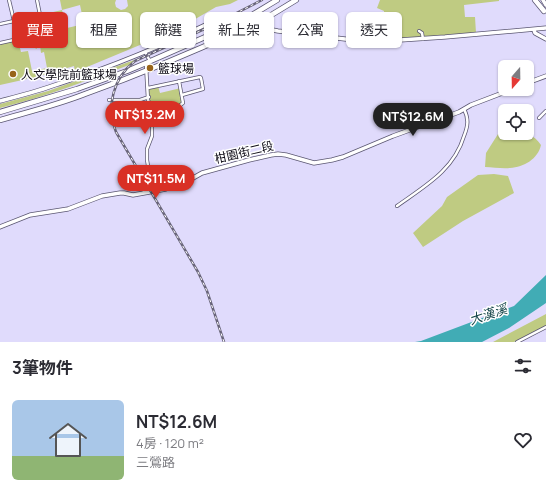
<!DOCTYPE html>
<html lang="zh-TW">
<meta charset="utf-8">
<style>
body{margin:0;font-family:Manrope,"Noto Sans TC",sans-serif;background:#f7f7f7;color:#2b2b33;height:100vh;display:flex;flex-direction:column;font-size:15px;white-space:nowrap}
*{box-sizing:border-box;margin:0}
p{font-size:13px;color:#7c7c81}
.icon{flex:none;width:22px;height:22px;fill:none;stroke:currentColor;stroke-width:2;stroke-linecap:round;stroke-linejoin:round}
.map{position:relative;height:342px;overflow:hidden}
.drawer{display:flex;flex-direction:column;background:#fff;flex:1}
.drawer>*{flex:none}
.top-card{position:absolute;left:12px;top:12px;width:522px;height:36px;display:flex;gap:8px}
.needle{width:26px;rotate:200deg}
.controls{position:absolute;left:498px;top:60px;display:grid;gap:8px}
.controls a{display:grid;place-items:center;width:36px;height:36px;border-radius:6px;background:#fff;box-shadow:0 1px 3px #0004;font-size:20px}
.price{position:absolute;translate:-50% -34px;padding:0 9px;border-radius:14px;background:#d93025;color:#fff;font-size:13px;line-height:26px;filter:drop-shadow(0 1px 2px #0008)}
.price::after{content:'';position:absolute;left:50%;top:24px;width:12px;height:9px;margin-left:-6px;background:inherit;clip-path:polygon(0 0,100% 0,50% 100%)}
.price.on{background:#222;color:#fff}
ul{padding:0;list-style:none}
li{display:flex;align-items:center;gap:12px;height:100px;padding:0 12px}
li span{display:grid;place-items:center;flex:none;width:112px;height:80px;border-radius:6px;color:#555}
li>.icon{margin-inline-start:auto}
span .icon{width:48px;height:48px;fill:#fffc;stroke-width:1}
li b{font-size:17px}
h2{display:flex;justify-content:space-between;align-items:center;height:48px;padding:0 12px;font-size:17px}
.tag{padding:0 14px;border-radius:6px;background:#fff;box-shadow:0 1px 3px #0004;font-size:14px;line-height:36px}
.tag.on{background:#d93025;color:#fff}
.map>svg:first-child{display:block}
</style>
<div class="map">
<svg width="546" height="342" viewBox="0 0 546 342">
<rect width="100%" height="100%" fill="#e0dbfc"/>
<!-- green -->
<path fill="#bfcb82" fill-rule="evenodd" d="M 60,0 L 116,0 L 115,3 L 116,7 L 121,10 L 125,9 L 128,6 L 127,0 L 238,0 L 230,4 L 216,7 L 185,25 L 164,35 L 75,72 L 74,66 L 30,79 L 26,76 L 27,79 L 0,85 L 0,43 L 18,39 L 14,21 L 62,10 ZM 80,5 L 84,24 L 67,28 L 62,10 ZM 18,40 L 37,49 L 36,46 L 40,45 L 41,53 L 44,52 L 47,68 L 32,71 L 28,51 L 21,52 Z
M 380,0 L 499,0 L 499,1 L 464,5 L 465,17 L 475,17 L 476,33 L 467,34 L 383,40 L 384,11 L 377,8 Z
M 137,59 L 132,64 C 88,80 45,97 0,108 L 0,104 L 48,91 Z
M 158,86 L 160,93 L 181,88 L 184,102 L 162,120 L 152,122 L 152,110 L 148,100 L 148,88 Z
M 505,123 L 505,133 C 520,133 532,131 541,145 C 538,159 524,167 510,168 C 502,169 493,167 485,167 L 486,153 Z
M 494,174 L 508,176 L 514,193 L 463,221 L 423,247 L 413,233 L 442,206 L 447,197 L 478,175 Z
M 546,314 L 546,326 L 514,342 L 493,342 Z"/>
<!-- water -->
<path fill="#41acb5" d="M 546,275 L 546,303 L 509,328 L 482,342 L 415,342 L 421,341 L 514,306 Z"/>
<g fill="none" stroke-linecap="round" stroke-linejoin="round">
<!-- street casing -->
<g stroke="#5b5772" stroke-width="4">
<path id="street" d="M 37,0 L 40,15
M 0,24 L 14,21 L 9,0
M 419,31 L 422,33 L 423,39
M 0,43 L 18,39
M 145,52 L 150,61
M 148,88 L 200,77 L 201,78 L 203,89 L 182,95
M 109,100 L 140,100 L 149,97
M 539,118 L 546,111
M 152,122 L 162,120 L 183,103 L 179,81
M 143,193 L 151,183 L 147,160 L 147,149 L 152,136 L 152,109 L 148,100 L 146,65 L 148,64
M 397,206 C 425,186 454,170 464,136 C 468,126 469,119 464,109
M 517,342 L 546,327"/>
</g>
<!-- secondary casing -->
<g stroke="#5b5772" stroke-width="5">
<path id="secondary" d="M 543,0 L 546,5
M 534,30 L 535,33 L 546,39
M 527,83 L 546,76
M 0,101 C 19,96 39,91 58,84 C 115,66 171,42 224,16 L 262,28 L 278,31 L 370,42 L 445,37 L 546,28
M 0,227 L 30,215 L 68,209 L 102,196 L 120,193 L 124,193 L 133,195 L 166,189 L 186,182 L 202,173 L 249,160 L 271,155 L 278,154 L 286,155 L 314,163 L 332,160 L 343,157 L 393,136 L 459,112 L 471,105 L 513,89"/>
</g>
<!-- highway casing -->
<g stroke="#5b5772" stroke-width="6">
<path id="highway" d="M 535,0 L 544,11
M 252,15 L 277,0
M 268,17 L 296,0
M 0,112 L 77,89 L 127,71 L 146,63 L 228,27
M 0,120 C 28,112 57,105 85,94 C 138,75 191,53 243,29"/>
</g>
<!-- street -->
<use href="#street" stroke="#fff" stroke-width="2.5"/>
<!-- secondary -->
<use href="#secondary" stroke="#fff" stroke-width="3.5"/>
<!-- highway -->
<use href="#highway" stroke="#fff" stroke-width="4.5"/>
<!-- rail casing -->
<g stroke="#686479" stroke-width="2.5">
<path id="rail" d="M 224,342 L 207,291 L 198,272 L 116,132 C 106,106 113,78 135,61 L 213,25 L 262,0"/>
</g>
<!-- rail -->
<use href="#rail" stroke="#fff" stroke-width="1" stroke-dasharray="3" stroke-linecap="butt"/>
<!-- highway-bridge casing -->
<g stroke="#5b5772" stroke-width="6" stroke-linecap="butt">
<path id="highway-bridge" d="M 228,27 L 252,15
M 243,29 L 268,17"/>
</g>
<!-- highway-bridge -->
<use href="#highway-bridge" stroke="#fff" stroke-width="4.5"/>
</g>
<!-- markers -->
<g fill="#98641a" stroke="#fff" stroke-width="1.5">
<circle cx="150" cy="68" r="4"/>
<circle cx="13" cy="74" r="4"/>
</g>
<g text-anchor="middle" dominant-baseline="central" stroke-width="3" stroke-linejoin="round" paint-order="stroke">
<!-- poi labels -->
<g font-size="12" fill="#0c0914" stroke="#fff" text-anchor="start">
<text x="158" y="68">籃球場</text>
<text x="21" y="74">人文學院前籃球場</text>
</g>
<!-- street labels -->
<g font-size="12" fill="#0c0914" stroke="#fff">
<text transform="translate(244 152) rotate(-13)">柑園街二段</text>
</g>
<!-- water labels -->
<g font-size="13" font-style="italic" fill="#19484c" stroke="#fff">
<text transform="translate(488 314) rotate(-18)">大漢溪</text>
</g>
</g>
</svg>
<div class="controls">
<a><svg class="needle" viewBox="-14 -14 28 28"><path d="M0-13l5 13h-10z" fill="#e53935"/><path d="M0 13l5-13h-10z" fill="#7c7c81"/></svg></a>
<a><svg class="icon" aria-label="locate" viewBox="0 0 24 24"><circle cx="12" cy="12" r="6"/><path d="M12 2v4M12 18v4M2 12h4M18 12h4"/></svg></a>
</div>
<b class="price" style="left:145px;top:135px">NT$13.2M</b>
<b class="price on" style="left:413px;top:137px">NT$12.6M</b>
<b class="price" style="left:156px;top:199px">NT$11.5M</b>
<div class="top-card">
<a class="tag on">買屋</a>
<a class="tag">租屋</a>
<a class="tag">篩選</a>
<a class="tag">新上架</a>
<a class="tag">公寓</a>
<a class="tag">透天</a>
</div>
</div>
<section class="drawer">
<h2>3筆物件<svg class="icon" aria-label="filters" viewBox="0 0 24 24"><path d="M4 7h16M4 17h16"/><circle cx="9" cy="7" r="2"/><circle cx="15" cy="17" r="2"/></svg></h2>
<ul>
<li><span style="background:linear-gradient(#a9c7e8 70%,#8fb573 0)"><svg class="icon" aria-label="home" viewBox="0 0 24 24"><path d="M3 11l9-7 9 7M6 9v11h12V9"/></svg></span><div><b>NT$12.6M</b><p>4房 · 120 m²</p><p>三鶯路</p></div><svg class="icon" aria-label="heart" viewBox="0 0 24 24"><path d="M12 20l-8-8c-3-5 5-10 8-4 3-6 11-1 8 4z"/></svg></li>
</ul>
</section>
